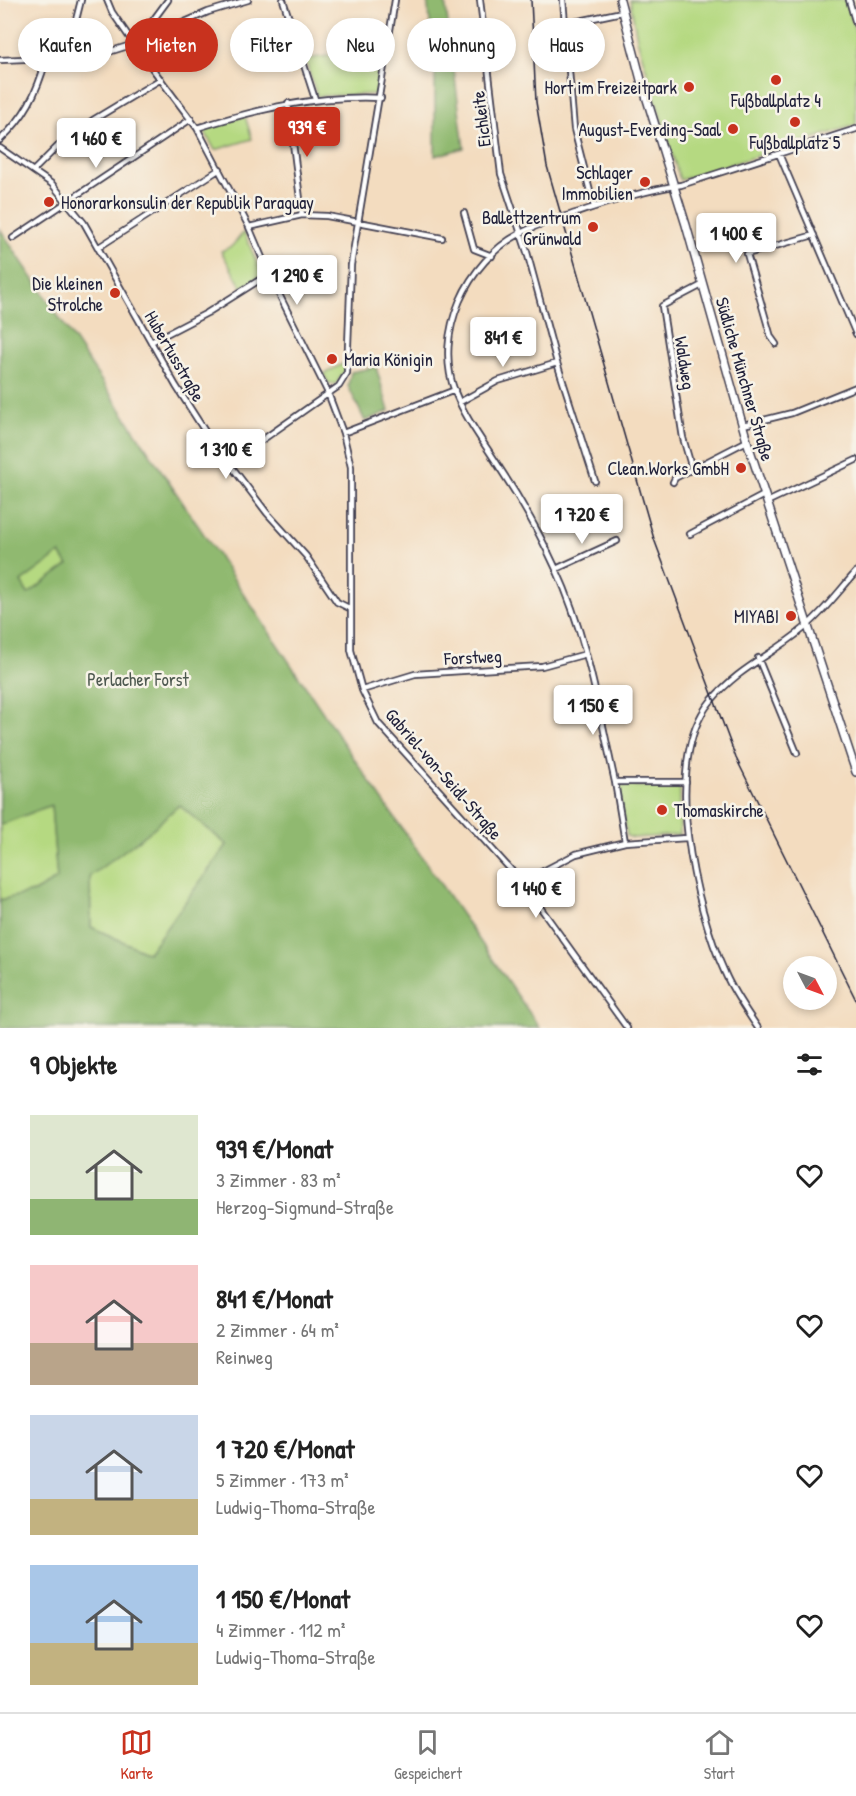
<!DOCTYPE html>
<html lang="de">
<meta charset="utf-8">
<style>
body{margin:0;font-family:"Patrick Hand",sans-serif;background:#f6f6f6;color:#222;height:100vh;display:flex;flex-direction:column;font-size:22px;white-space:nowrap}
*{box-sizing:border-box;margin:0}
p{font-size:20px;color:#767676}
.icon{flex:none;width:33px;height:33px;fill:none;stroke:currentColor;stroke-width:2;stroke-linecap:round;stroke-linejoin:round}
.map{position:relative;height:1028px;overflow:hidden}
.sheet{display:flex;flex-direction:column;background:#fff;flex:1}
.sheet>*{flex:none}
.guide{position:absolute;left:18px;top:18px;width:820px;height:54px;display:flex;gap:12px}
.needle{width:39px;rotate:131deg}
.controls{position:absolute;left:783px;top:956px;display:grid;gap:12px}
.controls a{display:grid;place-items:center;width:54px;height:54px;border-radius:50%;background:#fff;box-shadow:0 3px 9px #0003;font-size:30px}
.price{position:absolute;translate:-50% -51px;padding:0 14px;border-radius:6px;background:#fff;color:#222;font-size:20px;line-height:39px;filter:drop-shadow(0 2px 3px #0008)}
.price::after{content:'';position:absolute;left:50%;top:36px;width:18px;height:14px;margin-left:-9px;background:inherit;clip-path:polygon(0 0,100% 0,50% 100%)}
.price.active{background:#c8321e;color:#fff}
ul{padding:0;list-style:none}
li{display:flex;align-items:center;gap:18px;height:150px;padding:0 30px}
li span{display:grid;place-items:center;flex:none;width:168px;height:120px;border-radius:0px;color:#555}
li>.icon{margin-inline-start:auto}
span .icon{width:72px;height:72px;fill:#fffc;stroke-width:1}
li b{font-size:26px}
h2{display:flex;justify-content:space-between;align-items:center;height:72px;padding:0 30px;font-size:26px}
.tag{padding:0 21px;border-radius:27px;background:#fff;box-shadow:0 3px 9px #0003;font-size:21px;line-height:54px}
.tag.active{background:#c8321e;color:#fff}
.tabs{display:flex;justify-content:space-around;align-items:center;height:84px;border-top:2px solid #e0e0e0;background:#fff;font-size:16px;color:#767676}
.tabs a{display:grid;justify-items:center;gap:3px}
.tabs .active{color:#c8321e}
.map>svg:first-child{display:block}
</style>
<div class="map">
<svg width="856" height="1028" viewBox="0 0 856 1028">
<rect width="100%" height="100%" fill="#f7f3e8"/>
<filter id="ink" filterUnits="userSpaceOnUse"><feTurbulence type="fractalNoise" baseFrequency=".0167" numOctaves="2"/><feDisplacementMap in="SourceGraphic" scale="12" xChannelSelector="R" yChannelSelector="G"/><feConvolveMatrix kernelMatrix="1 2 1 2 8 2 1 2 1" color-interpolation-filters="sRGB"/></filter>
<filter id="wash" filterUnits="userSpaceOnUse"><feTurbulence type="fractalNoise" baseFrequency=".008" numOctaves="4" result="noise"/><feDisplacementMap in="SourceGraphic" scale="24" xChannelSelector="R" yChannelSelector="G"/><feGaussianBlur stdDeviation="1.35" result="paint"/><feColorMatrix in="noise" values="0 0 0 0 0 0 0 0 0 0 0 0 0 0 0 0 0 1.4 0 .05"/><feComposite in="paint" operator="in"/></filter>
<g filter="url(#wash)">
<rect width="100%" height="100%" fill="#f3dcbf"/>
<!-- green -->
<path fill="#b5d981" stroke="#6c7e5e" stroke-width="1.5" d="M 630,0 L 846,0 L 856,35 L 856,125 L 680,180 L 637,39 Z
M 384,49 L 377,94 L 317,96 L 305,59 Z
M 245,116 L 252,139 L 215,150 L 205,132 L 207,128 Z
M 244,232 L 262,275 L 242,288 L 221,251 L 232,246 Z
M 344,363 L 346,369 L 336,384 L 328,383 L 324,374 Z
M 60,553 L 68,565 L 28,594 L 21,582 Z
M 621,786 L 680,787 L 680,835 L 633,838 L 627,836 L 619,790 Z
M 51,805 L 57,879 L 34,892 L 0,900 L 0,825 Z
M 179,805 L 227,845 L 148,953 L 91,927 L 90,876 L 148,833 Z"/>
<!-- forest -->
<path fill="#90b96f" stroke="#596e55" stroke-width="1.5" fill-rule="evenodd" d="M 427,0 L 445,0 L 464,148 L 435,156 L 435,59 Z
M 0,229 L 352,756 L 540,1028 L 0,1028 L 0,900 L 34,892 L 57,879 L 51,805 L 0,825 ZM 60,553 L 68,565 L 28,594 L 21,582 ZM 179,805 L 227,845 L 148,953 L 91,927 L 90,876 L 148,833 Z
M 376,367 L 389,411 L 365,421 L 348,386 L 351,372 Z"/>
</g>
<g filter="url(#ink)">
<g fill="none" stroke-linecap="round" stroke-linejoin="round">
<!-- street casing -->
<g stroke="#413e4f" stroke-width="8">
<path id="street" d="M 107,0 L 112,12 L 134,44 L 197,128 L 249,227 L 269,274 L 328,393 L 343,433 L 351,467 L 351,650 L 362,690 L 378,723 L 522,882 L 627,1028
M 283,0 L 315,99
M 480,0 L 501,174 L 527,252 L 557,363 L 595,481
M 563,0 L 574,129 L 594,207
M 849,0 L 856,24
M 565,24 L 622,12
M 151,35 L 151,23 L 168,0
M 67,56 L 81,0
M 0,60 L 96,56 L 134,44 L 208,12 L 248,0
M 288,103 L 302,215
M 197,128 C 258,109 317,95 381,98
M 0,140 C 25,117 37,93 46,60
M 0,148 L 52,184 L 84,223 L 176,386 L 206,433 L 267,513 L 306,556 L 337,602 L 349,608
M 779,154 L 856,334
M 34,170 L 61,143 L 93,120 L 161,79
M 464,213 L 474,249 L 492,256
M 249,227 L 302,215 L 327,216 L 442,238
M 13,238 L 191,119
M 99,247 L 220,169
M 151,342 L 207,313 L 269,274
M 776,344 L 771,337 L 747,254 L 814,235
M 460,402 L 498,381 L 557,363
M 743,425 L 792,413 L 856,387
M 343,433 L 455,390
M 228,464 L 339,386 L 347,373 L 351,265 L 395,0
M 692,469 L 683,438 L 662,306 L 702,285
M 673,482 L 675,478 L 747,441
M 767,502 L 856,460
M 690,534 L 764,495
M 556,569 L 617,541
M 758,658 L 797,753
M 362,690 L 415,674 L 542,666 L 586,654
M 615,782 C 599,710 587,636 556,569 C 540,534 522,502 501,470 C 485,444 466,420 455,392 C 433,334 467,261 521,233 C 537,224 558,219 576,213 C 610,202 645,190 681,185 L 856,129
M 686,782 L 615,782 L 625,842 L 687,838
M 522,882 L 576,854 L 625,842
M 758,1028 C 746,1010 733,992 725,973 C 695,908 661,762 710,702 C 739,667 771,656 803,629 C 823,613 839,591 856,572"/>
</g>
<!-- secondary casing -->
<g stroke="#413e4f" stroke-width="10">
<path id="secondary" d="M 620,0 L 641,80 L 686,225 L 747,441 L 856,772"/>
</g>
<!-- street -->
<use href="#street" stroke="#fff" stroke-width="4.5"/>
<!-- secondary -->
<use href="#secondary" stroke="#fff" stroke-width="7"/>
<!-- tram -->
<path stroke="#22223b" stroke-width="1.5" d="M 531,0 L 536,102 L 547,166 L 654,539 L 736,758 L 856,1000"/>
</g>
</g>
<!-- markers -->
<g fill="#c8321e" stroke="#f7f3e8" stroke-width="2">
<circle cx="776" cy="80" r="6"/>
<circle cx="689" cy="87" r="6"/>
<circle cx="795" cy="122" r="6"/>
<circle cx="733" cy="129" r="6"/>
<circle cx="645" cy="182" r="6"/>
<circle cx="49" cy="202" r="6"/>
<circle cx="593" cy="227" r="6"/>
<circle cx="115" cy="293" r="6"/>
<circle cx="332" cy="359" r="6"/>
<circle cx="741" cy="468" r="6"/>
<circle cx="791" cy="616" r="6"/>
<circle cx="662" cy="810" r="6"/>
</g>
<g text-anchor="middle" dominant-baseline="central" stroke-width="5" stroke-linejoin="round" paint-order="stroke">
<!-- poi labels -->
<g font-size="18" fill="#22223b" stroke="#f7f3e8" text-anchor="end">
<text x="677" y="87">Hort im Freizeitpark</text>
<text x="776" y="100" text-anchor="middle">Fußballplatz 4</text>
<text x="721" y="129">August-Everding-Saal</text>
<text x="795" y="142" text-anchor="middle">Fußballplatz 5</text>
<text x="633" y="172">Schlager<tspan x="633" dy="21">Immobilien</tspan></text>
<text x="61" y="202" text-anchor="start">Honorarkonsulin der Republik Paraguay</text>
<text x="581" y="217">Ballettzentrum<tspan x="581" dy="21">Grünwald</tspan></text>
<text x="103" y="283">Die kleinen<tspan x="103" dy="21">Strolche</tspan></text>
<text x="344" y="359" text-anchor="start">Maria Königin</text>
<text x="729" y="468">Clean.Works GmbH</text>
<text x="779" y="616">MIYABI</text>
<text x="674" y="810" text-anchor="start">Thomaskirche</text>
</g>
<!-- street labels -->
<g font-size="18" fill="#22223b" stroke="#f7f3e8">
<text transform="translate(481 119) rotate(-97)">Eichleite</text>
<text transform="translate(175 356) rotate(60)">Hubertusstraße</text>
<text transform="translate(685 363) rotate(81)">Waldweg</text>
<text transform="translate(745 379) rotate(74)">Südliche Münchner Straße</text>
<text transform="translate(473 657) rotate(-3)">Forstweg</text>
<text transform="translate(444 774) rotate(49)">Gabriel-von-Seidl-Straße</text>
</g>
<!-- park labels -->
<g font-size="18" fill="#4e5950" stroke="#f7f3e8">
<text x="138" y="679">Perlacher Forst</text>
</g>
</g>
</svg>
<div class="controls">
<a><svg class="needle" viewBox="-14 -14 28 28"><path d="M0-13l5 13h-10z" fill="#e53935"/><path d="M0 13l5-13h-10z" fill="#767676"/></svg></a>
</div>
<b class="price active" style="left:307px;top:158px">939 €</b>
<b class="price" style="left:96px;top:169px">1 460 €</b>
<b class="price" style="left:736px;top:264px">1 400 €</b>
<b class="price" style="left:297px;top:306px">1 290 €</b>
<b class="price" style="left:503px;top:368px">841 €</b>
<b class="price" style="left:226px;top:480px">1 310 €</b>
<b class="price" style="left:582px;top:545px">1 720 €</b>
<b class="price" style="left:593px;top:736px">1 150 €</b>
<b class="price" style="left:536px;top:919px">1 440 €</b>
<div class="guide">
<a class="tag">Kaufen</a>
<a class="tag active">Mieten</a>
<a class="tag">Filter</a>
<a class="tag">Neu</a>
<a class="tag">Wohnung</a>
<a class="tag">Haus</a>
</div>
</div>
<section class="sheet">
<h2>9 Objekte<svg class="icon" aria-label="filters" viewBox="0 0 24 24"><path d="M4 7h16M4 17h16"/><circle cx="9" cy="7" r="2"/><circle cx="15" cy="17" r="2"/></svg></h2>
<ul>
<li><span style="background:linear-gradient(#dfe7d0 70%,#8fb573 0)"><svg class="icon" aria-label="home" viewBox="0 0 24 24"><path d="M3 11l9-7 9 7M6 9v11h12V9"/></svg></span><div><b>939 €/Monat</b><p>3 Zimmer · 83 m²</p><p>Herzog-Sigmund-Straße</p></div><svg class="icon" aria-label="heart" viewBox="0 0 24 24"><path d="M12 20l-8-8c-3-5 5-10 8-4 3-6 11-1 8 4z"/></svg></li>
<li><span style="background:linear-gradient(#f6c9c9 65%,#b9a48a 0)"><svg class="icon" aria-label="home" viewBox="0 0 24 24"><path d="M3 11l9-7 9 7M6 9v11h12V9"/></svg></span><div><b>841 €/Monat</b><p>2 Zimmer · 64 m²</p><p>Reinweg</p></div><svg class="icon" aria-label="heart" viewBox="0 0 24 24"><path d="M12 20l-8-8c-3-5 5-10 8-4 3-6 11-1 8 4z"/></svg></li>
<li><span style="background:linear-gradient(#c9d6e8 70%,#c2b280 0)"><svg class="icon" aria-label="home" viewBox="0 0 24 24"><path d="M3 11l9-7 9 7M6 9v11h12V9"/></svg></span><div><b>1 720 €/Monat</b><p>5 Zimmer · 173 m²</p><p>Ludwig-Thoma-Straße</p></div><svg class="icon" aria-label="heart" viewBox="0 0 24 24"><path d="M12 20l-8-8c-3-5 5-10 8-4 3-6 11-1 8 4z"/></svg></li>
<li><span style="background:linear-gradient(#a9c7e8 65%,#c2b280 0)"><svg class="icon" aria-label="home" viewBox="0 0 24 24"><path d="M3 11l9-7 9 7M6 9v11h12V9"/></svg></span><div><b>1 150 €/Monat</b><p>4 Zimmer · 112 m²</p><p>Ludwig-Thoma-Straße</p></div><svg class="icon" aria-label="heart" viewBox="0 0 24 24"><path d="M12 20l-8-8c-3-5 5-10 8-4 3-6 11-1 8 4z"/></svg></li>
</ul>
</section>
<nav class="tabs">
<a class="active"><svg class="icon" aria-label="map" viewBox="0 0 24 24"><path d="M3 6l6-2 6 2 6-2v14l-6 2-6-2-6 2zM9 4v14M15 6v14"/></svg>Karte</a>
<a><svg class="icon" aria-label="saved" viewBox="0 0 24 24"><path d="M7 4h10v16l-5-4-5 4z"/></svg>Gespeichert</a>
<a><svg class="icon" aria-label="home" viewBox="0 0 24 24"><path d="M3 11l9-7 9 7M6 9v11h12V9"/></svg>Start</a>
</nav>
